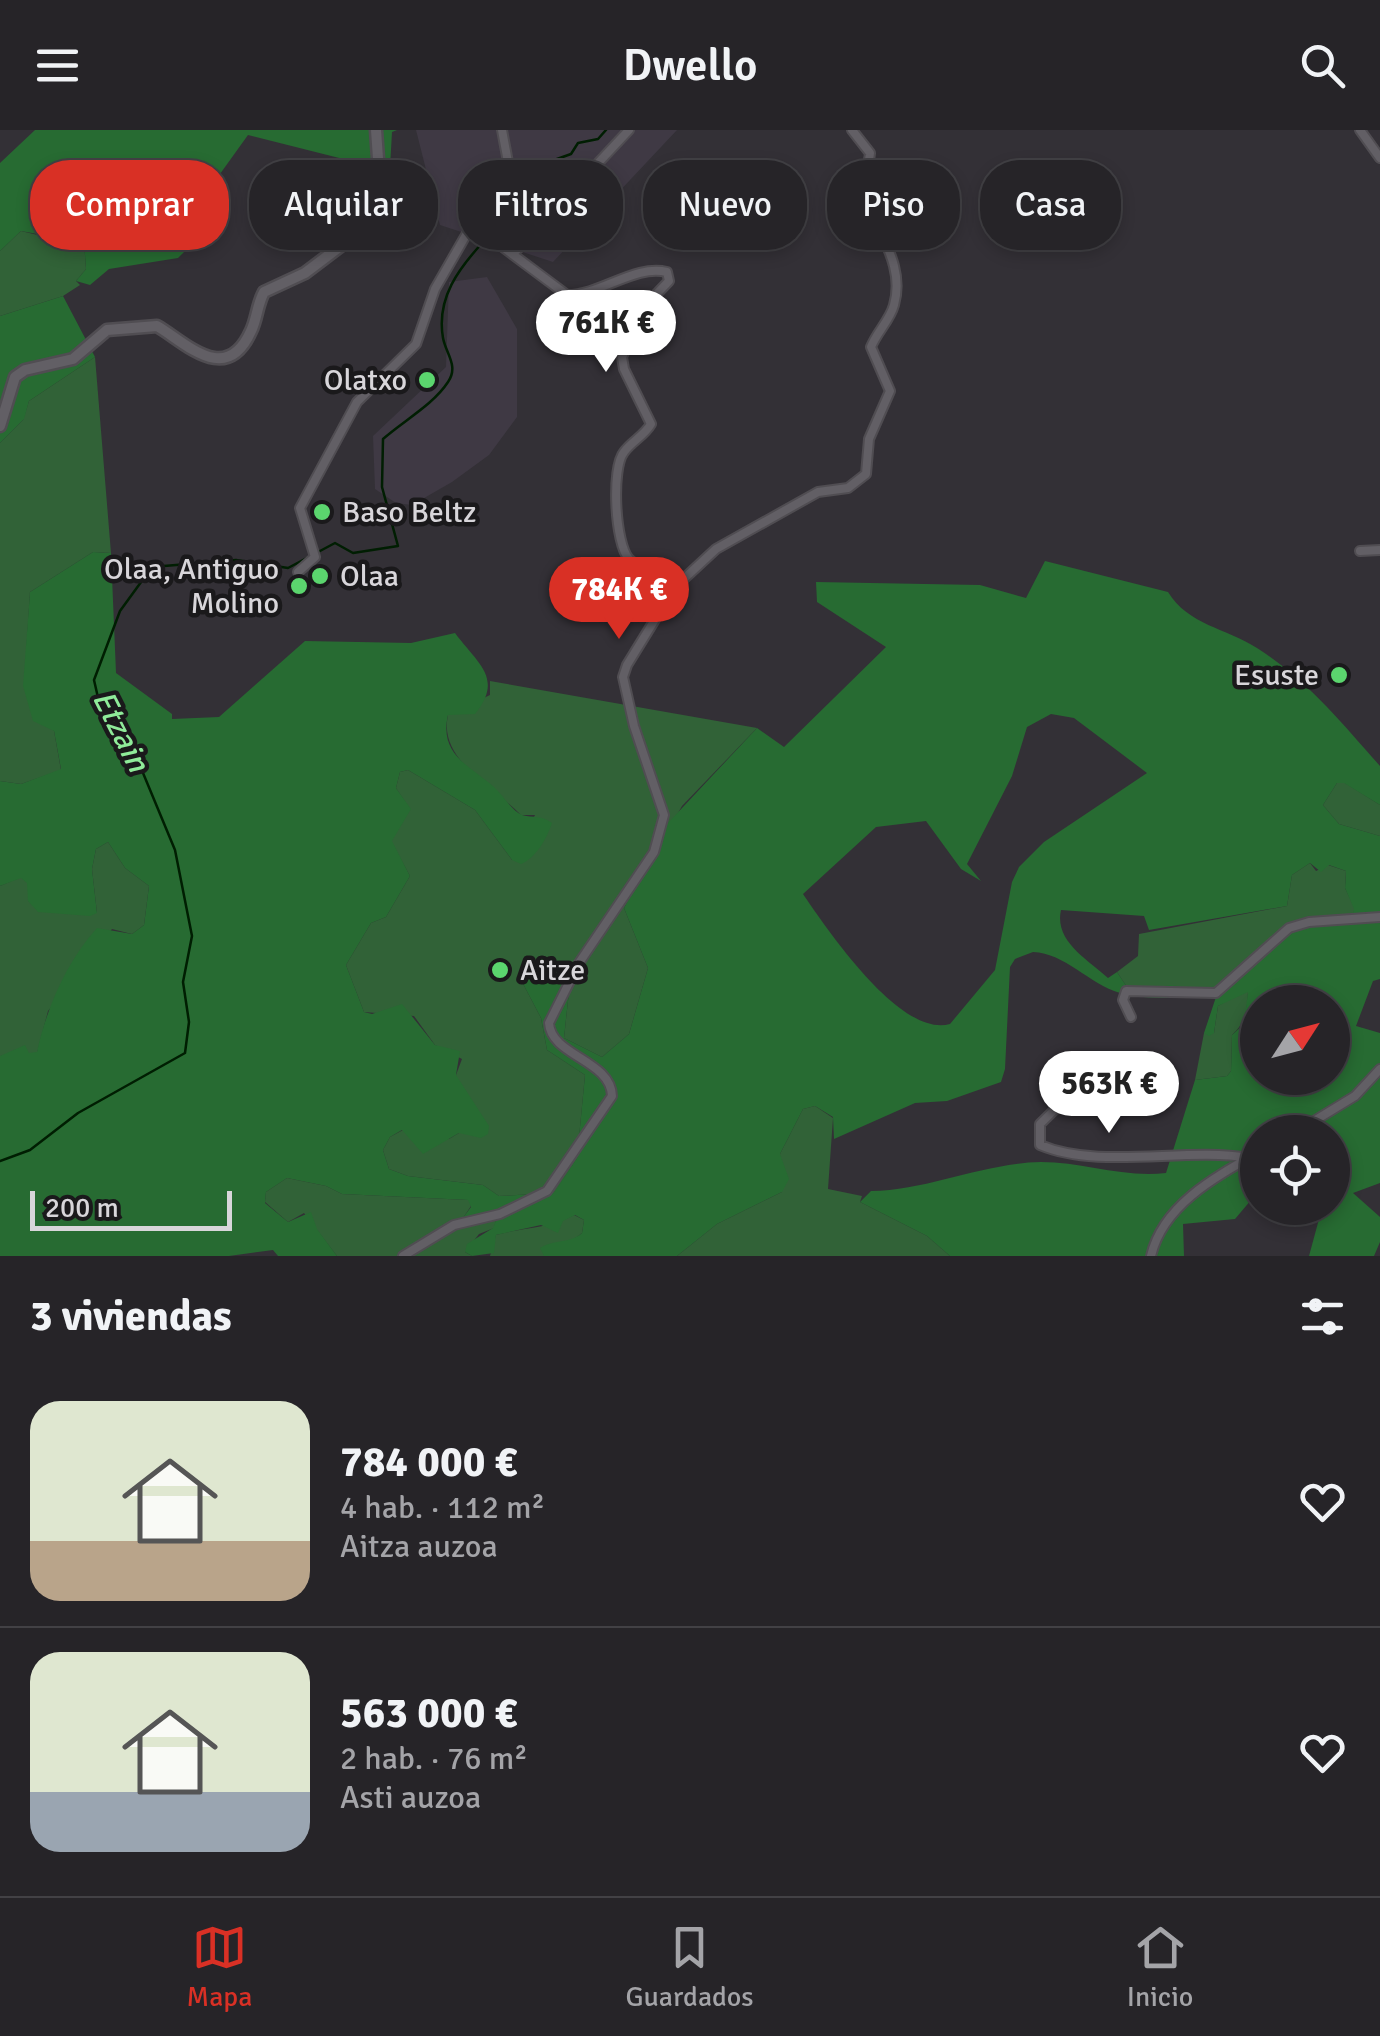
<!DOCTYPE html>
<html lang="es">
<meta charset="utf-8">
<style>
body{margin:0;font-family:Signika,sans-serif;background:#2e2c30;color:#f1f3f6;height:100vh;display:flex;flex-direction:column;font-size:38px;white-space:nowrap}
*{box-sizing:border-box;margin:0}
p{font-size:32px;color:#a4a4a8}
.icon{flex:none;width:55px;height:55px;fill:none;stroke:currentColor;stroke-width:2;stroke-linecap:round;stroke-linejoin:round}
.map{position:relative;height:1126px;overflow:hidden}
.drawer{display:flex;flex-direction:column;background:#262428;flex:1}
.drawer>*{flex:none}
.banner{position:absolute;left:30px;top:30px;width:1320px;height:90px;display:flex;gap:20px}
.needle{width:65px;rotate:54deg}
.controls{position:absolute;left:1240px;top:855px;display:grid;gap:20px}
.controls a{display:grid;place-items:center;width:110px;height:110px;border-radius:50%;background:#262428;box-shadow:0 5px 15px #0003,0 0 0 2px #424145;font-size:50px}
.scale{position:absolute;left:30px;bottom:25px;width:202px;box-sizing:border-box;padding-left:10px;border:5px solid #d8d6da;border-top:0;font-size:28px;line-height:35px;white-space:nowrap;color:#d8d6da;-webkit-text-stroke:8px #1a191b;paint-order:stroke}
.price{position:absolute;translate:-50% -85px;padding:0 22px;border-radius:35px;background:#fff;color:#222;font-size:32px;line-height:65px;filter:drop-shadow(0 2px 5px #0008)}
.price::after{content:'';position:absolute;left:50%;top:60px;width:30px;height:22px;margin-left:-15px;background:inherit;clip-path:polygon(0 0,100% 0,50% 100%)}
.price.active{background:#d93025;color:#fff}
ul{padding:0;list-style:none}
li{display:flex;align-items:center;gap:30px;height:250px;padding:0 30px}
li+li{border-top:2px solid #424145}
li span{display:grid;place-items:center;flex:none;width:280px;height:200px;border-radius:30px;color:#555}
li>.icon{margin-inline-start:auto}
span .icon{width:120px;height:120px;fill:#fffc;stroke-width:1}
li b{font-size:42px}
h2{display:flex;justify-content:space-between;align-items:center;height:120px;padding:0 30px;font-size:42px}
.tag{padding:0 35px;border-radius:40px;background:#262428;box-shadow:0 5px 15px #0003,0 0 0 2px #424145;font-size:35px;line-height:90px}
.tag.active{background:#d93025;color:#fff}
header{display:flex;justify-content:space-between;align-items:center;height:130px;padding:0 30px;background:#262428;font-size:45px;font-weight:600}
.tab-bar{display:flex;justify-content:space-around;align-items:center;height:140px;border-top:2px solid #424145;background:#262428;font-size:28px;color:#a4a4a8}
.tab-bar a{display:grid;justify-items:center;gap:5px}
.tab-bar .active{color:#d93025}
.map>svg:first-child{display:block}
</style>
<header><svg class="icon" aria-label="menu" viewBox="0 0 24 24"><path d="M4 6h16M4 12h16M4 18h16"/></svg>Dwello<svg class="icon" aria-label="search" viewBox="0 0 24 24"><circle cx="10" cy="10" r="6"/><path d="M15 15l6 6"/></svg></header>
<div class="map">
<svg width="1380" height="1126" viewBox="0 0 1380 1126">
<rect width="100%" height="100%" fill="#333036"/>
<!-- built -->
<path fill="#3f3944" d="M 416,0 L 677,0 L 553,132 L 440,95 Z
M 487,147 L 517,199 L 517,287 L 489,325 L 452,352 L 412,375 L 396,373 L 375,359 L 373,306 L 446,237 L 449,152 Z"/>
<!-- green -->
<path fill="#316237" d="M 68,28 L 82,29 L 101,57 C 80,80 84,110 86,139 L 76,151 L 80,155 L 63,166 L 0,186 L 0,121 L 21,101 L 50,108 L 49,38 Z
M 95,227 L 111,423 L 93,422 L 30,462 L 24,556 L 54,601 L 61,640 L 21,654 L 0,651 L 0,313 L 23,290 L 29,271 Z
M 490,551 L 757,598 L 682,676 L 624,778 L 648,838 L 629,904 L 602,927 L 564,908 L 569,861 L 520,848 L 541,888 L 547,920 L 585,945 L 577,1029 L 555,1063 L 499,1066 L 483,1055 L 408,1046 L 389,1039 L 383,1020 L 390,1007 L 403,1000 L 415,1010 L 449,1009 L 459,1003 L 456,945 L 462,929 L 435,915 L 414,886 L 364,882 L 346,835 L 371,793 L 386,787 L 410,746 L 391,711 L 410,679 L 396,658 L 400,642 L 408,640 L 475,680 L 512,730 L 535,685 L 521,685 C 492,655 438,630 448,585 L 490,565 Z
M 1337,653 L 1345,653 L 1380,675 L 1380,706 L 1339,694 L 1323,675 Z
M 108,712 L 125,738 L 149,756 L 144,795 L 132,804 L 112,799 L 48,881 L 37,923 L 0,926 L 0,756 L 21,747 L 28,753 L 28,771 L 97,783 L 92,739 L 96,719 Z
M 1310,733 L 1316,741 L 1328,735 L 1346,741 L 1345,758 L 1355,779 L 1350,790 L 1216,861 L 1150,862 L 1127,857 L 1117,842 L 1138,826 L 1139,804 L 1287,776 L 1292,745 Z
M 1243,861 L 1248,862 C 1247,881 1246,892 1232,905 L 1231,941 L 1227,946 L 1195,950 L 1204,903 L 1214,903 L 1218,876 Z
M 815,976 L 833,988 L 828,1059 L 862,1066 L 860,1072 L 927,1106 L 950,1126 L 677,1126 L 717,1094 L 782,1062 L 780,1024 L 803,979 Z
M 287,1048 L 326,1056 L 342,1064 L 469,1070 L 471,1076 L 463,1088 L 484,1085 L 496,1090 L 494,1098 L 479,1104 L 465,1122 L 472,1126 L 337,1126 L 304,1083 L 288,1092 L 265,1072 L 266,1062 Z
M 574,1085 L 584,1090 L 582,1103 L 572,1111 L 561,1112 L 544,1126 L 490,1126 L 496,1105 C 524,1097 548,1099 574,1085 Z"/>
<!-- forest -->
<path fill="#276b32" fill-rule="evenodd" d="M 35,0 L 397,0 L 392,2 L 387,91 L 369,87 L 363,34 L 248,5 L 192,83 L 189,117 L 178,128 L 109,139 L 90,155 L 76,151 L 86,139 C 84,110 80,80 101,57 L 97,47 L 86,45 L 81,29 L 68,28 L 49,38 L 52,68 L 79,87 L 59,108 L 21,101 L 0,121 L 0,33 Z
M 63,166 L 95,227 L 29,271 L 24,289 L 0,313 L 0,186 Z
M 93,422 L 111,423 L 116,543 L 172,584 L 172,589 L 219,587 L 305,511 L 411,513 L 455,503 C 478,534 504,548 475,584 L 448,585 C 439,625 469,635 494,657 C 503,665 512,681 522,685 C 534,688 541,685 552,693 C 547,708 536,728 521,734 L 512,730 L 475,680 L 408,640 L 400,642 L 396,658 L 411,679 L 392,711 L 410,746 L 386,787 L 371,793 L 346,835 L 364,882 L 372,884 L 402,874 L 435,915 L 460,921 L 456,945 L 489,996 L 488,1004 L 481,1008 L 459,1003 L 423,1024 L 402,1000 L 390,1007 L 383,1020 L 389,1039 L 408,1046 L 483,1055 L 499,1066 L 554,1063 L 577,1028 L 585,945 L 547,920 L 541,888 L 520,848 L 541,829 L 569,861 L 564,908 L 602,927 L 629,904 L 648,838 L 624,778 L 668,693 L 757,598 L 784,617 L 886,517 L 817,472 L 816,452 L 980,455 L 1026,468 L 1045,431 L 1168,462 C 1188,495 1226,498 1257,518 C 1306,549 1342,593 1380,636 L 1380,675 L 1344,653 L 1337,653 L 1323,675 L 1339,694 L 1380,706 L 1380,849 L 1373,851 L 1356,896 L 1380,903 L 1380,1053 L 1353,1063 L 1380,1087 L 1380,1112 L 1374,1126 L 1309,1126 L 1322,1078 L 1332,1078 L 1332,1002 L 1258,1002 L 1257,1063 L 1235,1089 L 1183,1094 L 1184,1126 L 950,1126 L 927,1106 L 860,1072 L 871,1061 C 929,1060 983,1033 1041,1032 C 1083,1032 1123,1048 1166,1043 L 1195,950 L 1227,946 L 1231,941 L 1232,905 L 1244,894 L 1248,862 L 1218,876 L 1214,903 L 1209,906 L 1204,903 L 1216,867 C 1185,867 1150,871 1120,863 C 1089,854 1065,823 1033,822 L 1015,829 L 1010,837 L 1005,939 L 1001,952 L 947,971 L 915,973 L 834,1009 L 833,987 L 815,976 L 803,979 L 780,1024 L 789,1049 L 782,1062 L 717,1094 L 677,1126 L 544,1126 L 540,1118 C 554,1109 569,1114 582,1103 L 584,1090 L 575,1085 L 563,1091 L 558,1103 L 541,1095 L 496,1105 L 494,1123 L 472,1126 L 465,1122 L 467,1114 L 493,1098 L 496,1090 L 484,1085 L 462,1089 L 471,1077 L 468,1070 L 342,1064 L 326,1056 L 287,1048 L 266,1062 L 265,1073 L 288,1092 L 311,1082 L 317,1099 L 337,1126 L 278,1126 L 273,1120 L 229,1126 L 0,1126 L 0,926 L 25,915 L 29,923 L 37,922 C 46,879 67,831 97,798 L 132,804 L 144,795 L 149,756 L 125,738 L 108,712 L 96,719 L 92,739 L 97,783 L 90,786 L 38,782 L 28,771 L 27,753 L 21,748 L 0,756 L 0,651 L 21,654 L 61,639 L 54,601 L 33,591 L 23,556 L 30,462 ZM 1051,584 L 1074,588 L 1147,643 L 1044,712 L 1019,737 L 1012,752 L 995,840 L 950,894 C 901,908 829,802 803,764 L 876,697 L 926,691 L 961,739 L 981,751 L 967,734 L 1012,646 L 1027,597 ZM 1310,733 L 1321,742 L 1329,735 L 1346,741 L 1345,758 L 1354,779 L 1352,786 L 1292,795 L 1216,861 L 1169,855 L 1150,862 L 1127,857 L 1117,842 L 1108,848 C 1087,829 1054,811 1061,780 L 1144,786 L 1149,800 L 1287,776 L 1292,745 ZM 1258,872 L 1332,872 L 1332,948 L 1258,948 Z"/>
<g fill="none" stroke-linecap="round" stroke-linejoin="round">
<!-- stream -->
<path stroke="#001e02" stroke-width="2.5" d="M 492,102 L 516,57 L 539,58 L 543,34 L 571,24 L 578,13 L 598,9 L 606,0
M 0,1031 L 30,1020 L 78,983 L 185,923 L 189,892 L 183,852 L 192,806 L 175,720 L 126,602 L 99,572 L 94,550 L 120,481 L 144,448 L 164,436 L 236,430 L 288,438 L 335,413 L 353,423 L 398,416 L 382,357 L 383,309 C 403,291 433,275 448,252 C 459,236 446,224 443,208 C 436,168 459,138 484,111"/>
<!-- street casing -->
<g stroke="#504d52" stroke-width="12">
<path id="street" d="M 1360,0 L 1380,28
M 472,94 L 567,165 C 601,165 635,134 667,142 L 669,151 L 645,176 L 622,227 L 624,239 L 651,294 C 644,306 632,311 624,322 C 611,338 615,414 629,429 C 642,442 661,444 675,459
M 513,124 L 629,0
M 1360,421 L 1380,420
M 298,442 L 315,427 L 300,378 L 357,272 L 416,214 L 435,159 L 508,32 L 502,0
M 1131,887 L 1123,870 L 1126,861 L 1216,863 L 1289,798 L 1309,792 L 1380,787
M 1124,927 L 1088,947 L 1040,994 L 1040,1015 C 1099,1040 1186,1017 1249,1028
M 1296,1002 L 1355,966 L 1380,939
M 403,1126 L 454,1095 L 500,1084 L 547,1061 L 612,966 C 611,930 551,926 549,893 L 579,833 L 654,722 L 664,685 L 634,596 L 623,547 L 627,535 L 675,457 L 716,419 L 818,362 L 848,358 L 866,344 L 869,309 L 890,261 L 871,217 C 877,202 890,190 894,175 C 906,133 874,99 865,61 C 861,47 869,37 870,23 L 852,0
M 1151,1126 C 1163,1075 1215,1047 1258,1023"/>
</g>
<!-- secondary casing -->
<g stroke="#504d52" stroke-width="15">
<path id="secondary" d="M 0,296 L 15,247 L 25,240 L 73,229 L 107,200 L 157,196 C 185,212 226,257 251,201 C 257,189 257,175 264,162 L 305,143 L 371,93 L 381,71 L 376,0"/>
</g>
<!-- street -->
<use href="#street" stroke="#625f65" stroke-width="8"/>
<!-- secondary -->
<use href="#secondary" stroke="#625f65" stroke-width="10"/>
</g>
<!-- markers -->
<g fill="#5bd56e" stroke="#1a191b" stroke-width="4">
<circle cx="427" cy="250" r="10"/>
<circle cx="322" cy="382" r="10"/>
<circle cx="320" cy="446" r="10"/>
<circle cx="299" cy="456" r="10"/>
<circle cx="1339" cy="545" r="10"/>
<circle cx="500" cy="840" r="10"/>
</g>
<g text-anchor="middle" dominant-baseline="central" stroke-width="9" stroke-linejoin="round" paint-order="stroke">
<!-- poi labels -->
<g font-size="30" fill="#d8d6da" stroke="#1a191b" text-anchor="end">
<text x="407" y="250">Olatxo</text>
<text x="342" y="382" text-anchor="start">Baso Beltz</text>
<text x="279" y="439">Olaa, Antiguo<tspan x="279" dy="34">Molino</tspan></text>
<text x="340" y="446" text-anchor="start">Olaa</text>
<text x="1319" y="545">Esuste</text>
<text x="520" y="840" text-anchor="start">Aitze</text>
</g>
<!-- water labels -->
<g font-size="32" font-style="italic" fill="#8feb99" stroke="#1a191b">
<text transform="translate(121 601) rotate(63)">Etzain</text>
</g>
</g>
</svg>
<div class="controls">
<a><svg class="needle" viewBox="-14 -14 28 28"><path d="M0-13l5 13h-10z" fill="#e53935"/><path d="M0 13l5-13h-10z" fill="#a4a4a8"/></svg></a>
<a><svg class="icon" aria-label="locate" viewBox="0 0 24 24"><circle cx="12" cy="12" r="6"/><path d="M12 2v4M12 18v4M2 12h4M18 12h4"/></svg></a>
</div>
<div class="scale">200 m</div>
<b class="price" style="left:606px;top:245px">761K €</b>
<b class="price active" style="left:619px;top:512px">784K €</b>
<b class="price" style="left:1109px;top:1006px">563K €</b>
<div class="banner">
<a class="tag active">Comprar</a>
<a class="tag">Alquilar</a>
<a class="tag">Filtros</a>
<a class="tag">Nuevo</a>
<a class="tag">Piso</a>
<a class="tag">Casa</a>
</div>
</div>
<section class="drawer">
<h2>3 viviendas<svg class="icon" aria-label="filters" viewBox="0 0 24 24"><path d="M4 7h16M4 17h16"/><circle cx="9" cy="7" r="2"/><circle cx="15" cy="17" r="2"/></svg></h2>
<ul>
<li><span style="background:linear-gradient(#dfe7d0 70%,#b9a48a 0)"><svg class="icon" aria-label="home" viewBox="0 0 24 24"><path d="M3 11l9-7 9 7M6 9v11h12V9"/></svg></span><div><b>784 000 €</b><p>4 hab. · 112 m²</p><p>Aitza auzoa</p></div><svg class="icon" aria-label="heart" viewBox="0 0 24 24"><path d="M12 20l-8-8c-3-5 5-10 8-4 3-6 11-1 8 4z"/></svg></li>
<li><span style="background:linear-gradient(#dfe7d0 70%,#9aa5b1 0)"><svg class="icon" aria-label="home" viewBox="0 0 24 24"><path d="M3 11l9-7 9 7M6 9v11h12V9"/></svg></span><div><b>563 000 €</b><p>2 hab. · 76 m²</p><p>Asti auzoa</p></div><svg class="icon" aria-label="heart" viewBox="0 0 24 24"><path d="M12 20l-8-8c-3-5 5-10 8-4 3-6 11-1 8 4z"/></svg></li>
</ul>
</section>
<nav class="tab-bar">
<a class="active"><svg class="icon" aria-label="map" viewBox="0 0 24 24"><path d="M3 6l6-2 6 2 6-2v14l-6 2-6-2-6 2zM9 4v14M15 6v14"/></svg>Mapa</a>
<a><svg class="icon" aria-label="saved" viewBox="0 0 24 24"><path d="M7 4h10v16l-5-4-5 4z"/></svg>Guardados</a>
<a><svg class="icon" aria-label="home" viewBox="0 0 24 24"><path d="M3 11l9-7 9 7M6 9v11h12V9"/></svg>Inicio</a>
</nav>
